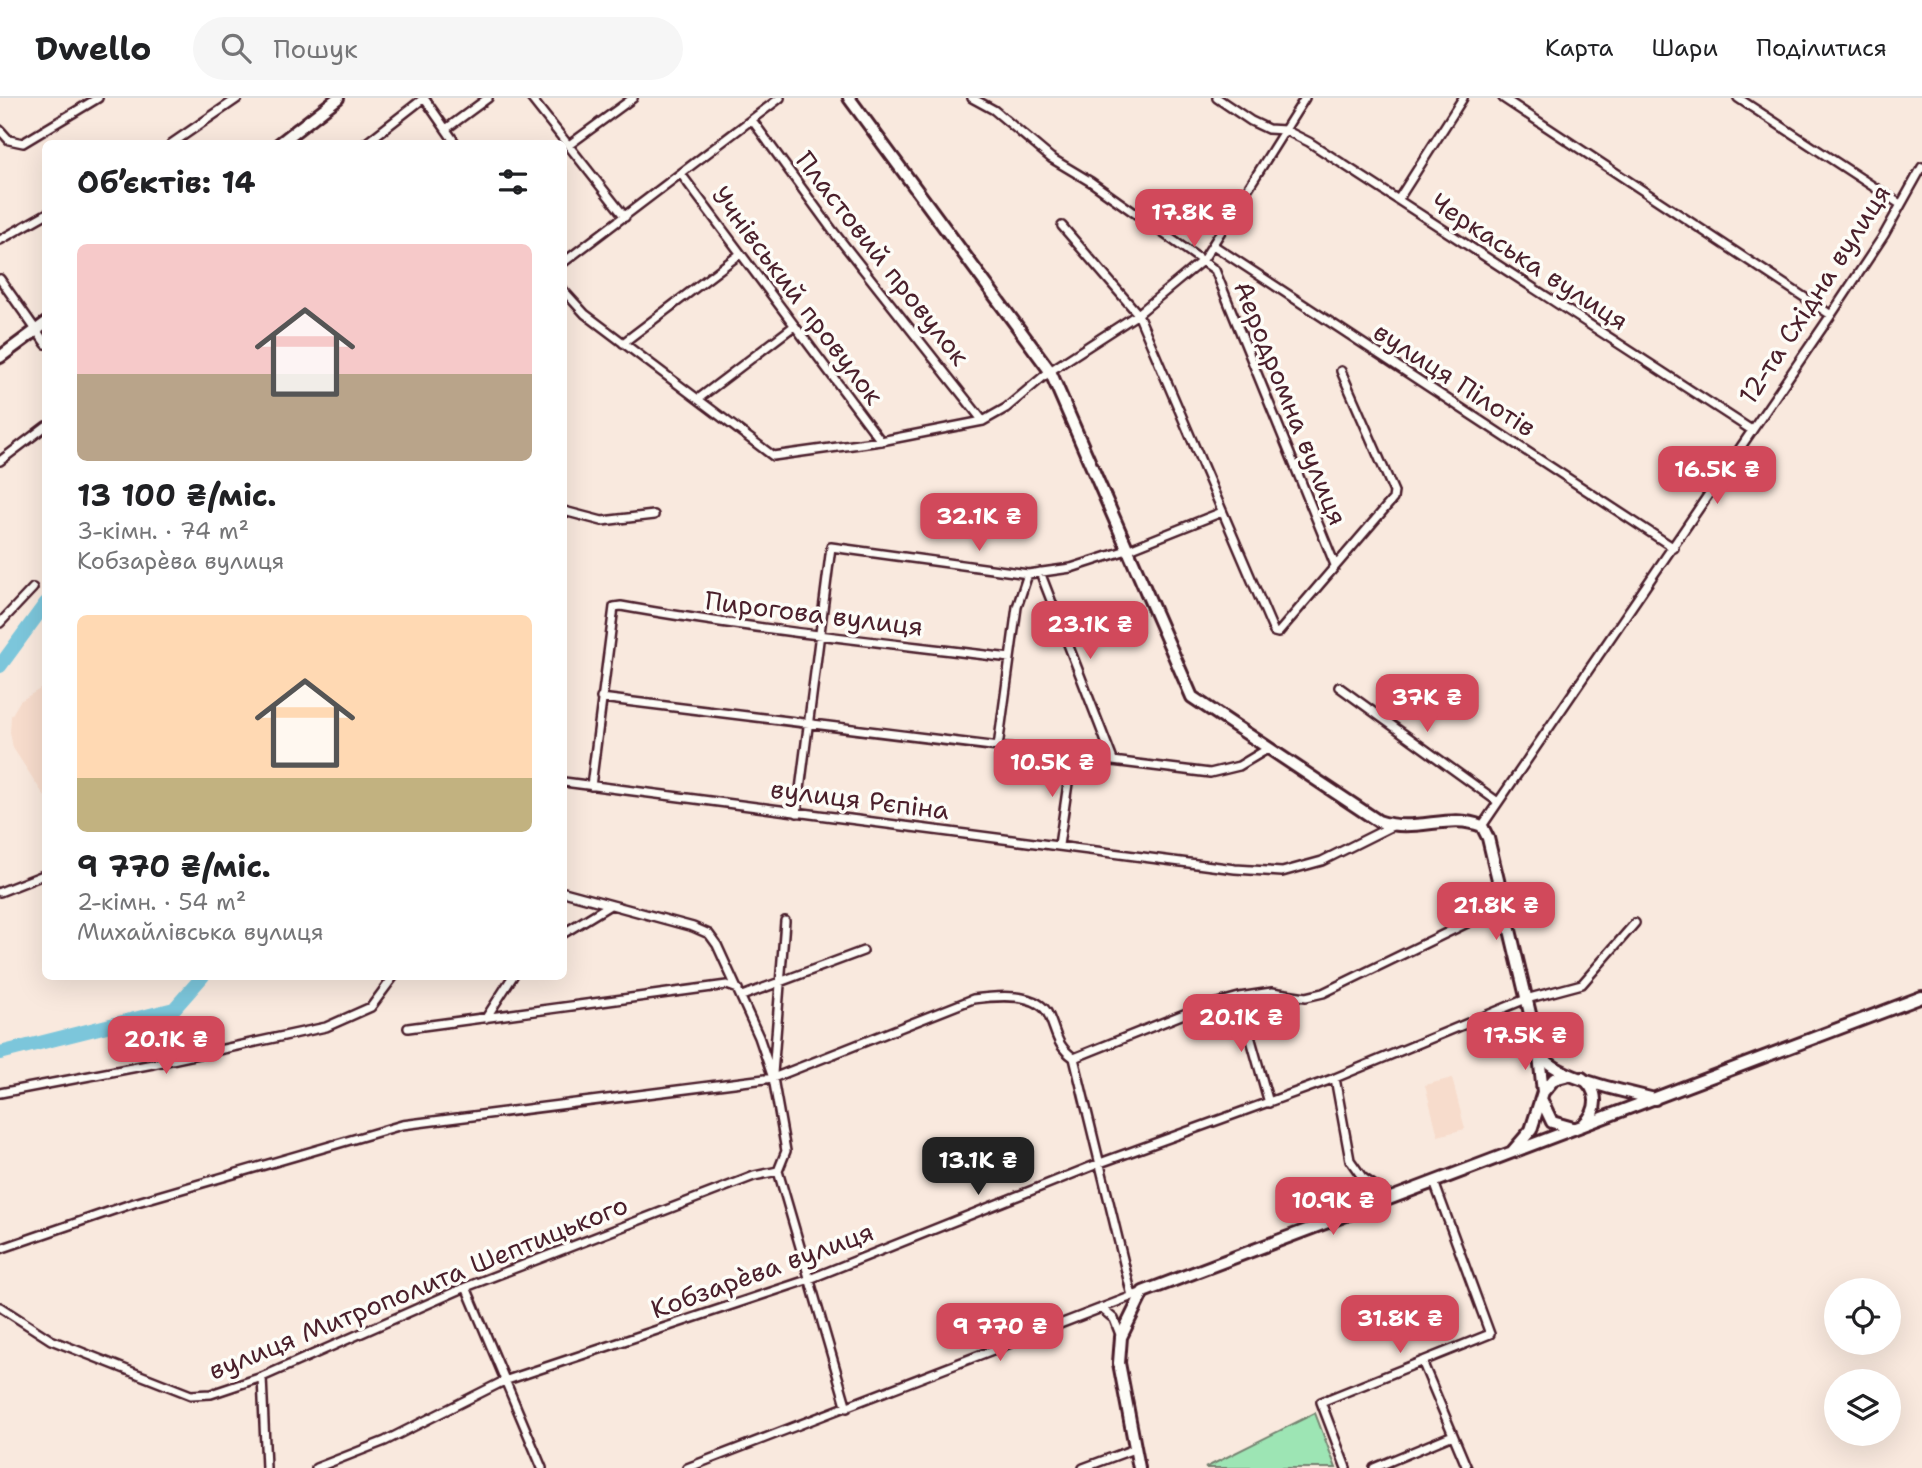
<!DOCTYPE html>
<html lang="uk">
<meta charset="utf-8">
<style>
body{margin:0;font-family:"Shantell Sans",sans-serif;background:#f6f6f6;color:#202124;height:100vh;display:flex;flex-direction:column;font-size:26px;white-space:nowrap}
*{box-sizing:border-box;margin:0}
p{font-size:23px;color:#757577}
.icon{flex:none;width:38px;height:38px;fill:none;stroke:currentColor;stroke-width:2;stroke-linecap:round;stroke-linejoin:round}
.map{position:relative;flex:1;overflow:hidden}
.details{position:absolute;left:42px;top:42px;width:525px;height:840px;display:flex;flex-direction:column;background:#fff;border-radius:10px;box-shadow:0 7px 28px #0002}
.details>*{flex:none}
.fabs{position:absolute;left:1824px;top:1180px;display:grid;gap:14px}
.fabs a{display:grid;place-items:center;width:77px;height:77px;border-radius:50%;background:#fff;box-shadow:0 7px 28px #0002;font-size:35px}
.price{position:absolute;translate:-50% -60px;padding:0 16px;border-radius:14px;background:#d1495b;color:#fff;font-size:23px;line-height:46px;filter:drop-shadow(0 2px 4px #0008)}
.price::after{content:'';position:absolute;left:50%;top:42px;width:21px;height:16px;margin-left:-10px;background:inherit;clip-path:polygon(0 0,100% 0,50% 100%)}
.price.selected{background:#222;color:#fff}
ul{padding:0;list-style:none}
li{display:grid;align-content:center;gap:14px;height:371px;padding:0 35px}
li span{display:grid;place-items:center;height:217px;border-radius:10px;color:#555}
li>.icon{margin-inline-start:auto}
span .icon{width:126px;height:126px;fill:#fffc;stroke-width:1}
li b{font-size:30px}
h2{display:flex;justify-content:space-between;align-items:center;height:84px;padding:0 35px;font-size:30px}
header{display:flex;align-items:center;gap:42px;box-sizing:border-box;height:98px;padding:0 35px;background:#fff;border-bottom:2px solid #e0e0e0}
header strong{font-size:33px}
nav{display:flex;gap:38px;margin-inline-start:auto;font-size:24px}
.search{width:490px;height:63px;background:#f6f6f6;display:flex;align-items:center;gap:18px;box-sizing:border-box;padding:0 24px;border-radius:38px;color:#757577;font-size:26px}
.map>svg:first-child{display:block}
</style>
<header>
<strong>Dwello</strong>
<div class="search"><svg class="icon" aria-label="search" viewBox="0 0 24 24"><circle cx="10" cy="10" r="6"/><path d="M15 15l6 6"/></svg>Пошук</div>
<nav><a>Карта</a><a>Шари</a><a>Поділитися</a></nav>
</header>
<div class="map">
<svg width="1922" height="1370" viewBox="0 0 1922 1370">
<rect width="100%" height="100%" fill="#f9e9de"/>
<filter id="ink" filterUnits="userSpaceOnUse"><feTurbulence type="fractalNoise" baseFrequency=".0143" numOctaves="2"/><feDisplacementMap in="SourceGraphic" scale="14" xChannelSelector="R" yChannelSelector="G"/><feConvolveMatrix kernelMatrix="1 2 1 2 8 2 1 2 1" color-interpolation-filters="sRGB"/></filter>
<g filter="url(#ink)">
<!-- built -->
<path fill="#f7dccc" d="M 45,588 L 45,699 L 13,650 L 10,634 L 11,618 L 20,603 Z
M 1452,980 L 1465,1031 L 1438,1038 L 1425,987 Z"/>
<!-- green -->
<path fill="#9de5b4" stroke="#748270" stroke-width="2" d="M 1315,1315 L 1336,1370 L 1205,1370 Z"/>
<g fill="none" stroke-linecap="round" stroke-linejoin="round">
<!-- river -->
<path stroke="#7bc6db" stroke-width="14" d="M 0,568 L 46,505
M 0,955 L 174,911 L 203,878"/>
<!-- minor casing -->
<g stroke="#4a1f2b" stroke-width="12">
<path id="minor" d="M 424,0 L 456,46
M 531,0 L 625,119
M 972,0 L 994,12 L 1051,60 L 1091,84 L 1215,172 L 1335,467
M 1217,0 L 1251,23 L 1268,31 L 1285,32 L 1309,44 L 1750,331
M 1503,0 L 1831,217
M 1738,0 L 1900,106
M 752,22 L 833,133 L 983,323
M 446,31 L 488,0
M 0,32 L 9,42 L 23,45 L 98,0
M 171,46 L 238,0
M 365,46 L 424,0
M 569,47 L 633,0
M 681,76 L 881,343
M 1398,102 L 1463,0
M 1062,128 L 1138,216 L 1274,534 L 1278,535 L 1393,401 L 1394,394 L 1341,273
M 0,142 L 46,116
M 1213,147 L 1674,450
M 564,164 L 780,0
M 0,181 L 46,246
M 564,193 L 585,216 L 773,358 L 881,343 L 983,323 L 1006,310 L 1050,273 L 1138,216 L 1203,162 L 1305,0
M 623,245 L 740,156
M 698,301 L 794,228
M 0,363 L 46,328
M 564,413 L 602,423 L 654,417
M 1040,474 L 1113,662
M 0,525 L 33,490
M 1339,589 L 1498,704
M 601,600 L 1210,675 L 1239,668 L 1269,650
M 998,649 L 1017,509 L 1028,476
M 564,684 L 1235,771 L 1282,774 L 1322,763 L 1392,728
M 591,688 L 614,509 L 621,508 C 749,531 880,544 1010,560
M 797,715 L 831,449 L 1028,476 L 1071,470 L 1127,452 L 1222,414
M 1482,728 L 1831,217 L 1884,137 L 1922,69
M 1059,747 L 1072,658
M 0,794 L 46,776
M 564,794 L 693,829 L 709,836 L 717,847 L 759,939 L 773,980 L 786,1053 L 778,1073 L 847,1310
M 564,835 L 610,807
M 742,898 L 863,853
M 1239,899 L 1269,1005
M 486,920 L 513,878
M 408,930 L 727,887 L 738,891
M 1074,960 L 1199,910 L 1239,899 L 1272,894 L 1306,899 L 1323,895 L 1504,807
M 1074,960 L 1132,1198
M 773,976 L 785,823
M 1335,980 L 1350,1062 L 1362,1079 L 1392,1100
M 0,995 L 153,966 L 326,929 L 371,909 L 394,878
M 0,1151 L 134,1105 L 402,1027 L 773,980 L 973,901 C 995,898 1039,893 1049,918 C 1057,936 1056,947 1074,960
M 466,1189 L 542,1370
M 0,1209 L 51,1242 L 191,1297 L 211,1296 L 262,1279 L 466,1189 L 754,1078 L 778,1073
M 1101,1210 L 1114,1221 L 1121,1239
M 1422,1263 L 1467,1370
M 262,1279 L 266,1370
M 316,1370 L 385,1343 L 504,1283 L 807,1182 L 1100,1065 L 1335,980 L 1526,901 L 1582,886 L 1635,825
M 687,1370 L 1143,1194
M 1083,1370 L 1134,1351
M 1346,1370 L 1321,1304 L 1490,1236 L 1434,1084
M 1374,1370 L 1453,1337"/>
</g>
<!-- secondary casing -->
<g stroke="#4a1f2b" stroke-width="16">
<path id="secondary" d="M 849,0 L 1050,273 L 1192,599 L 1378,723 C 1416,736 1449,714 1482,728 L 1488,740 L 1538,949 L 1543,994 L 1531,1032 L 1512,1054
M 279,46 L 338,0
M 0,259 L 46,225
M 1540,955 C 1552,980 1628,994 1655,1001
M 1582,980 C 1599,992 1599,1012 1584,1026
M 1543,994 L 1554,981 L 1569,977
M 1542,1003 L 1552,1024 L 1573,1030
M 1139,1370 L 1119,1265 L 1121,1239 L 1143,1194 L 1922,899"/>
</g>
<!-- minor -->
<use href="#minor" stroke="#fdfcf7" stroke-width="7"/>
<!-- secondary -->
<use href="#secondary" stroke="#fdfcf7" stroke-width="10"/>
</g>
</g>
<g text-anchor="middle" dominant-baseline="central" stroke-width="7" stroke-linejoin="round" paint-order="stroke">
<!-- street labels -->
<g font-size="26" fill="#4a1f2b" stroke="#fdfcf7">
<text transform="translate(883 160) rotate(52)">Пластовий провулок</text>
<text transform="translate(1530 163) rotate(33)">Черкаська вулиця</text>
<text transform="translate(1814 196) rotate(-57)">12-та Східна вулиця</text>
<text transform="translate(798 197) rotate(53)">Учнівський провулок</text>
<text transform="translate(1455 281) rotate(33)">вулиця Пілотів</text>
<text transform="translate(1291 305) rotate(68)">Аеродромна вулиця</text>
<text transform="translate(814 515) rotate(7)">Пирогова вулиця</text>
<text transform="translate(860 701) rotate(7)">вулиця Рєпіна</text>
<text transform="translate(762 1172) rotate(-20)">Кобзарèва вулиця</text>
<text transform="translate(418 1189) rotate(-22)">вулиця Митрополита Шептицького</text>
</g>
</g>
</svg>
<div class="fabs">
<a><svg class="icon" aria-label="locate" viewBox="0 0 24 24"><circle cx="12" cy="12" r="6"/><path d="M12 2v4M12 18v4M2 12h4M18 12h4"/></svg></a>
<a><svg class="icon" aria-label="layers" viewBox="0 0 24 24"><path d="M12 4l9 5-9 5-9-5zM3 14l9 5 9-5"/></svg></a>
</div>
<b class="price" style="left:1194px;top:151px">17.8K ₴</b>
<b class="price" style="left:1717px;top:408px">16.5K ₴</b>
<b class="price" style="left:979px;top:455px">32.1K ₴</b>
<b class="price" style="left:1090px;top:563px">23.1K ₴</b>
<b class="price" style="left:1427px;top:636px">37K ₴</b>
<b class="price" style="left:1052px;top:701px">10.5K ₴</b>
<b class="price" style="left:1496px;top:844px">21.8K ₴</b>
<b class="price" style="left:1241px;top:956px">20.1K ₴</b>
<b class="price" style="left:1525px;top:974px">17.5K ₴</b>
<b class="price" style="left:166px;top:978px">20.1K ₴</b>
<b class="price selected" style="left:978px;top:1099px">13.1K ₴</b>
<b class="price" style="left:1333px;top:1139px">10.9K ₴</b>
<b class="price" style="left:1400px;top:1257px">31.8K ₴</b>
<b class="price" style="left:1000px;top:1265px">9 770 ₴</b>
<section class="details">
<h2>Об’єктів: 14<svg class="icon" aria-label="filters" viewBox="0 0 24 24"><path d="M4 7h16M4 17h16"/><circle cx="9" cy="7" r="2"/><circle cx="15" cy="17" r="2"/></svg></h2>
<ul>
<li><span style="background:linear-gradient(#f6c9c9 60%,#b9a48a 0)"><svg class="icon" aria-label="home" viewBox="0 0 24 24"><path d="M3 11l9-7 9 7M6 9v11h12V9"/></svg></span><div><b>13 100 ₴/міс.</b><p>3-кімн. · 74 m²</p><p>Кобзарèва вулиця</p></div></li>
<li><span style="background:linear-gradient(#ffd9b3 75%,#c2b280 0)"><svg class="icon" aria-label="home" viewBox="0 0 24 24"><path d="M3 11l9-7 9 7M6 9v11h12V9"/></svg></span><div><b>9 770 ₴/міс.</b><p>2-кімн. · 54 m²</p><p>Михайлівська вулиця</p></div></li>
</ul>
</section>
</div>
